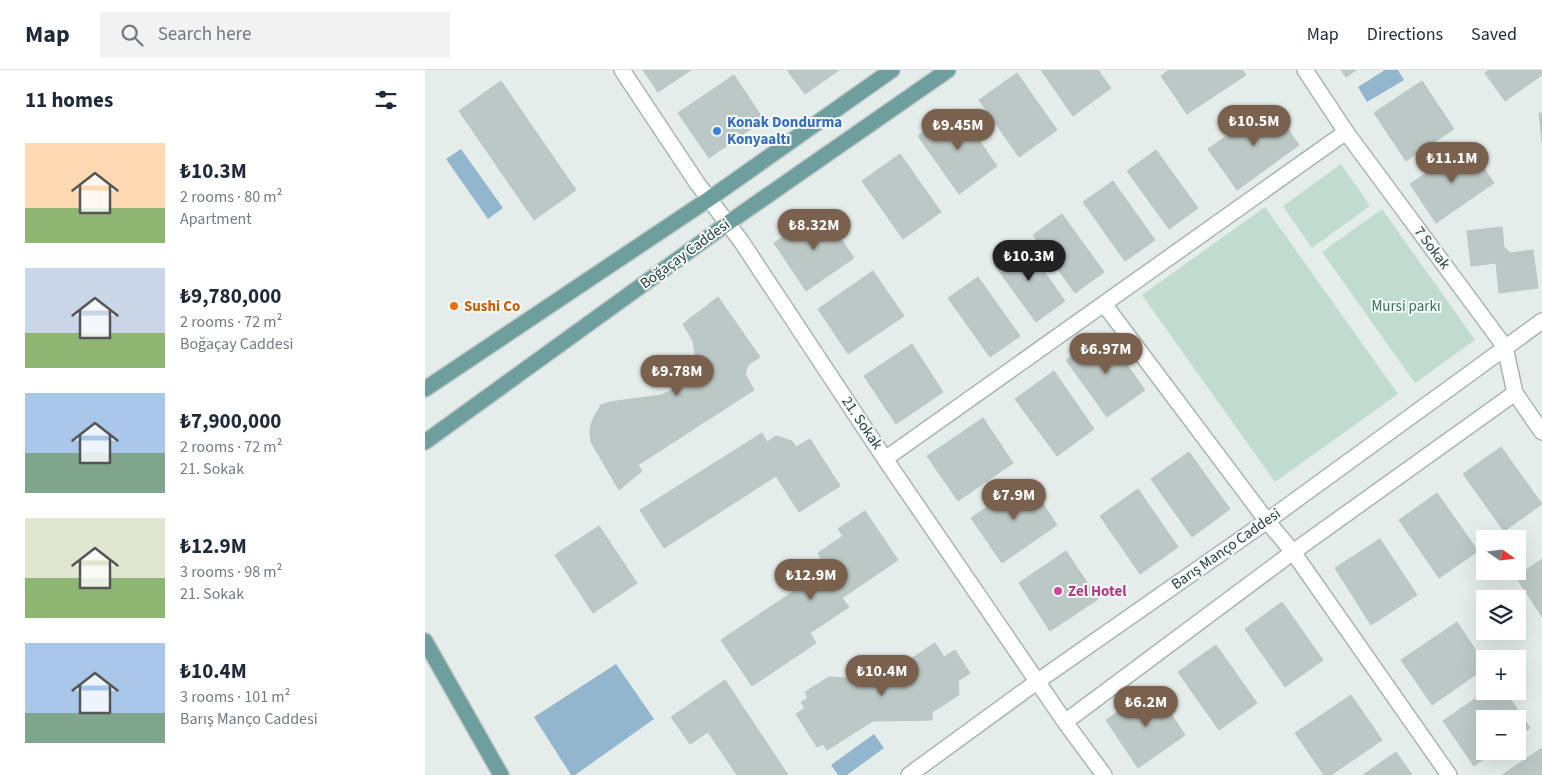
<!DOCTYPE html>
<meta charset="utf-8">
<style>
body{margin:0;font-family:"Source Sans 3",sans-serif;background:#f2f2f3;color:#1f2937;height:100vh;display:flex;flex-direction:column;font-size:19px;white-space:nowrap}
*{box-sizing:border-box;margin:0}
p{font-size:16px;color:#747a83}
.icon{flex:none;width:28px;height:28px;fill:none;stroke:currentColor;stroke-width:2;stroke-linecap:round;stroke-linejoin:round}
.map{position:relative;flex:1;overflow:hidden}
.sheet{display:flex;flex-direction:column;background:#fff;width:425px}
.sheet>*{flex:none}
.needle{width:32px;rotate:104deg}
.buttons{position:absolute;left:1051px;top:460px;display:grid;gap:10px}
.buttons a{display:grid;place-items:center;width:50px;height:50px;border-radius:0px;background:#fff;box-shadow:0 5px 20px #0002;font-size:25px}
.price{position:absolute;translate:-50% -42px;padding:0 11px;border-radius:18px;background:#79614e;color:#fff;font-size:16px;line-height:32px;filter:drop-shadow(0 1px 2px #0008)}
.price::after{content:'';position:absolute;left:50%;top:30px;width:15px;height:11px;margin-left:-8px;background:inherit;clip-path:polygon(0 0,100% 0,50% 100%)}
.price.on{background:#222;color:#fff}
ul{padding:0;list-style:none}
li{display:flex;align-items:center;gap:15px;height:125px;padding:0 25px}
li span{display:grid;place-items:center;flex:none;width:140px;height:100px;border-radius:0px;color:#555}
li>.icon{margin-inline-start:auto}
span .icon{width:60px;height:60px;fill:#fffc;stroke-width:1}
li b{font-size:21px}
h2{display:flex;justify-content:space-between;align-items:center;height:60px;padding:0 25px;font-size:21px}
header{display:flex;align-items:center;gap:30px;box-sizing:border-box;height:70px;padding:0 25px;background:#fff;border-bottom:1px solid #e0e1e3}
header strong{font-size:24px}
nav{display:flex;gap:28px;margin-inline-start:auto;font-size:18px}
.search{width:350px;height:45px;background:#f2f2f3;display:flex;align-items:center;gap:12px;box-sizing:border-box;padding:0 18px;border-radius:0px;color:#747a83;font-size:19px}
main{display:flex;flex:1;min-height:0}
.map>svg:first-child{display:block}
</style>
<header>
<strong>Map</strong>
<div class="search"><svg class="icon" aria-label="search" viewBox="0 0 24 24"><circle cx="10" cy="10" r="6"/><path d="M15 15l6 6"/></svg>Search here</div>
<nav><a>Map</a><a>Directions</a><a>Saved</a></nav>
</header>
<main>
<section class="sheet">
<h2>11 homes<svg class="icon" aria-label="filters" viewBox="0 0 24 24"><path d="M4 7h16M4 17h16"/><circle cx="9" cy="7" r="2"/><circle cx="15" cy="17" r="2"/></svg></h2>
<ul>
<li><span style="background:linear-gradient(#ffd9b3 65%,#8fb573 0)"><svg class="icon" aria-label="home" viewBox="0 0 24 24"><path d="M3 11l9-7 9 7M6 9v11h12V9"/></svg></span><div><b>₺10.3M</b><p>2 rooms · 80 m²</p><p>Apartment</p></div></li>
<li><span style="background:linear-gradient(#c9d6e8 65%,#8fb573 0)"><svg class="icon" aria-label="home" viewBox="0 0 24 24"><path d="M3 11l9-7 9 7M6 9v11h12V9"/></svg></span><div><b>₺9,780,000</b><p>2 rooms · 72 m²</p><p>Boğaçay Caddesi</p></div></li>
<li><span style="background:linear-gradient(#a9c7e8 60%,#7fa58c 0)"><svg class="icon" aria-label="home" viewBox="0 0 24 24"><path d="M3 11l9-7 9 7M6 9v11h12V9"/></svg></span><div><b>₺7,900,000</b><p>2 rooms · 72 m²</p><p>21. Sokak</p></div></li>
<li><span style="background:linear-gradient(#dfe7d0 60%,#8fb573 0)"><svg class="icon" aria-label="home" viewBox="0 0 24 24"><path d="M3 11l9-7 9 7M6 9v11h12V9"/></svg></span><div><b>₺12.9M</b><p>3 rooms · 98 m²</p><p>21. Sokak</p></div></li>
<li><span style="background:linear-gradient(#a9c7e8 70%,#7fa58c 0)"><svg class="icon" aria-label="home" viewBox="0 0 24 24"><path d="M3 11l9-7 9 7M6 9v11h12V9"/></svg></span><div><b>₺10.4M</b><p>3 rooms · 101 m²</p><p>Barış Manço Caddesi</p></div></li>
</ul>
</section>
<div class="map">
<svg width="1117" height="705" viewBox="0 0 1117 705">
<rect width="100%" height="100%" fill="#e5edeb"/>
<!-- green -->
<path fill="#c0dcce" d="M 916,94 L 945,136 L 887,178 L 858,136 Z
M 840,137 L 973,324 L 850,412 L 717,225 Z
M 957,139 L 1050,270 L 990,313 L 897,182 Z"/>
<!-- water -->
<path fill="#92b6cd" d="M 960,0 L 973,0 L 979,10 L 942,32 L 933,17 Z
M 36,79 L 78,138 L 63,149 L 21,89 Z
M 191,594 L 229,649 L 150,705 L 146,705 L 109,647 Z
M 449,664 L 459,678 L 422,705 L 413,705 L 406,695 Z"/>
<!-- building -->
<path fill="#bbc8c5" stroke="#b8c6c4" d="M 218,0 L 266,0 L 233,22 Z
M 362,0 L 414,0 L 380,24 Z
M 616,0 L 673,0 L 686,18 L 648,46 Z
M 744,0 L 817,0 L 821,5 L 762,44 L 736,6 Z
M 916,0 L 931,0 L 921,7 Z
M 1064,0 L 1117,0 L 1117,5 L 1080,31 L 1060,3 Z
M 592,3 L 632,60 L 594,87 L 554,30 Z
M 309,5 L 339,50 L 284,88 L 253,43 Z
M 76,11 L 151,120 L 109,150 L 34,41 Z
M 997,11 L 1029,59 L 981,91 L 949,43 Z
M 846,35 L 874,75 L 812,120 L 783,79 Z
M 532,39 L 572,96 L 534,124 L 493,66 Z
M 1114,43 L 1117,43 L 1117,72 Z
M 1043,75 L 1069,113 L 1011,153 L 985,114 Z
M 731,80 L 773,138 L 744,159 L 702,101 Z
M 475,84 L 516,142 L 478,169 L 437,111 Z
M 688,111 L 730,170 L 700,191 L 658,132 Z
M 397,141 L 429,188 L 381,221 L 349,173 Z
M 637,144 L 679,202 L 650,223 L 608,165 Z
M 1077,157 L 1079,177 L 1085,183 L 1108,180 L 1113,218 L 1074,223 L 1071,193 L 1046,196 L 1042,161 Z
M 598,172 L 640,231 L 611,252 L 568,193 Z
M 448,201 L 479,246 L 423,284 L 393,239 Z
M 553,207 L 595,266 L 565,287 L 523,228 Z
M 293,227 L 335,287 L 323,295 L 320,304 L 329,320 L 213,395 L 217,401 L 194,420 L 166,372 L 165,362 L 166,354 L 169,347 L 176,335 L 185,332 L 236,325 L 249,319 L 260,309 L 266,299 L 270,284 L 268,271 L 258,254 Z
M 679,263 L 720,320 L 682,347 L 641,290 Z
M 487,274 L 518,322 L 471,354 L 439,306 Z
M 629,301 L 669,359 L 632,386 L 590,329 Z
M 558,348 L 588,393 L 533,431 L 502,386 Z
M 337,363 L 342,372 L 351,366 L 367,371 L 371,377 L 385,369 L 415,416 L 374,442 L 351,406 L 239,478 L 215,440 Z
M 1076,377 L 1117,434 L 1079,461 L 1038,404 Z
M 764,382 L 805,439 L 767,467 L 726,409 Z
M 602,410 L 632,455 L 577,493 L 546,448 Z
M 713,419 L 753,477 L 715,504 L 675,446 Z
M 1012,423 L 1053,481 L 1014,508 L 974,450 Z
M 440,441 L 473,490 L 417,528 L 424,537 L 385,563 L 391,573 L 327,616 L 296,570 L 381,513 L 375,504 L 397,490 L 393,483 L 418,466 L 413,459 Z
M 174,456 L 212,513 L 168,543 L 130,485 Z
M 955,469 L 992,525 L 946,555 L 910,498 Z
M 641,481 L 673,529 L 625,561 L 594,513 Z
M 1117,489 L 1117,547 L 1091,507 Z
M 857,532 L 898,590 L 860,617 L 820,559 Z
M 1032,552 L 1060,594 L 1060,598 L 1007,635 L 976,590 Z
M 510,573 L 519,587 L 530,580 L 545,603 L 533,611 L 534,625 L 507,642 L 507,650 L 448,651 L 402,680 L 398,674 L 392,677 L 371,644 L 380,638 L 376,632 L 383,628 L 380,622 L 404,607 L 454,610 Z
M 791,575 L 832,633 L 794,660 L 753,602 Z
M 300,610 L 363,705 L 312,705 L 283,662 L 265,674 L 246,647 Z
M 729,618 L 760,665 L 713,698 L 681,650 Z
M 1061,621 L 1080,621 L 1105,658 L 1092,666 L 1092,649 L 1060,649 L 1060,681 L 1070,681 L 1049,696 L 1018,651 Z
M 926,625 L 957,670 L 906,705 L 899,705 L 870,663 Z
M 1117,678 L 1117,705 L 1077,705 Z
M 971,682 L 987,705 L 938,705 Z"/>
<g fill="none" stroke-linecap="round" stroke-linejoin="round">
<!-- minor casing -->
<g stroke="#a8b5b3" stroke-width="18">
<path id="minor" d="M 197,0 L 272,113 L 316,171 L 460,389 L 640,652 L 679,705
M 880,0 L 921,62 L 1080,277 L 1090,323 L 1117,362
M 679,234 L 842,451 L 868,482 L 1024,705
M 460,389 L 921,62
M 640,652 L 868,482 L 1090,323
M 484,705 L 613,611 L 842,451 L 1117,251"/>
</g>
<!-- major casing -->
<g stroke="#c2c9c9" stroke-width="18">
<path id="major" d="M 0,319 L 284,129 L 467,0
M 0,372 L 303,153 L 523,0
M 0,571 L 76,705"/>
</g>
<!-- minor -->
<use href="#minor" stroke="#fff" stroke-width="15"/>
<!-- major -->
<use href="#major" stroke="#6e9e9e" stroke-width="15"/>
</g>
<!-- markers -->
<circle fill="#3f7fe0" stroke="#f5faf8" stroke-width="2" cx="292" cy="61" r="5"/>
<circle fill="#e8710a" stroke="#f5faf8" stroke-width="2" cx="29" cy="236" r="5"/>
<circle fill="#d1479c" stroke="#f5faf8" stroke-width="2" cx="633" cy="521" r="5"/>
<g text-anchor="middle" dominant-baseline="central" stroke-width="4" stroke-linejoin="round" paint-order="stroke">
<!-- shop labels -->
<g font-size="15" font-weight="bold" fill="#366cbe" stroke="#f5faf8" text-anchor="start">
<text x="302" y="52">Konak Dondurma<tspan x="302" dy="17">Konyaaltı</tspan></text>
</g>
<!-- street labels -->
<g font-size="15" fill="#263d3d" stroke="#f5faf8">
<text transform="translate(1007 178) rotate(53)">7 Sokak</text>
<text transform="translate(260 184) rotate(-36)">Boğaçay Caddesi</text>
<text transform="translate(437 353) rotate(56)">21. Sokak</text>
<text transform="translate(801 479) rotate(-35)">Barış Manço Caddesi</text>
</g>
<!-- food labels -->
<g font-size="15" font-weight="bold" fill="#c56008" stroke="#f5faf8" text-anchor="start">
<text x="39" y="236">Sushi Co</text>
</g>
<!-- park labels -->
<g font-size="15" fill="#33715a" stroke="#f5faf8">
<text x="981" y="236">Mursi parkı</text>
</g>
<!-- hotel labels -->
<g font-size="15" font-weight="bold" fill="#b23c85" stroke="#f5faf8" text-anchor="start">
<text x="643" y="521">Zel Hotel</text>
</g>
</g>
</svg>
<div class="buttons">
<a><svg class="needle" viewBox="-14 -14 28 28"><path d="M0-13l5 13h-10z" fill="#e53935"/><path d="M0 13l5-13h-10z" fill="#747a83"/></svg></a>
<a><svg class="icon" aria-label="layers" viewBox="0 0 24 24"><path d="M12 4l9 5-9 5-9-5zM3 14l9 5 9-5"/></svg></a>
<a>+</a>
<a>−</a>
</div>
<b class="price" style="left:829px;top:77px">₺10.5M</b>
<b class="price" style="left:533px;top:81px">₺9.45M</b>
<b class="price" style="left:1027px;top:114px">₺11.1M</b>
<b class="price" style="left:389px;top:181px">₺8.32M</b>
<b class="price on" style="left:604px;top:212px">₺10.3M</b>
<b class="price" style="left:681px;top:305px">₺6.97M</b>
<b class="price" style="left:252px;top:327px">₺9.78M</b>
<b class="price" style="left:589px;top:451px">₺7.9M</b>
<b class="price" style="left:386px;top:531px">₺12.9M</b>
<b class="price" style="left:457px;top:627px">₺10.4M</b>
<b class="price" style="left:721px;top:658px">₺6.2M</b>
</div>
</main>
